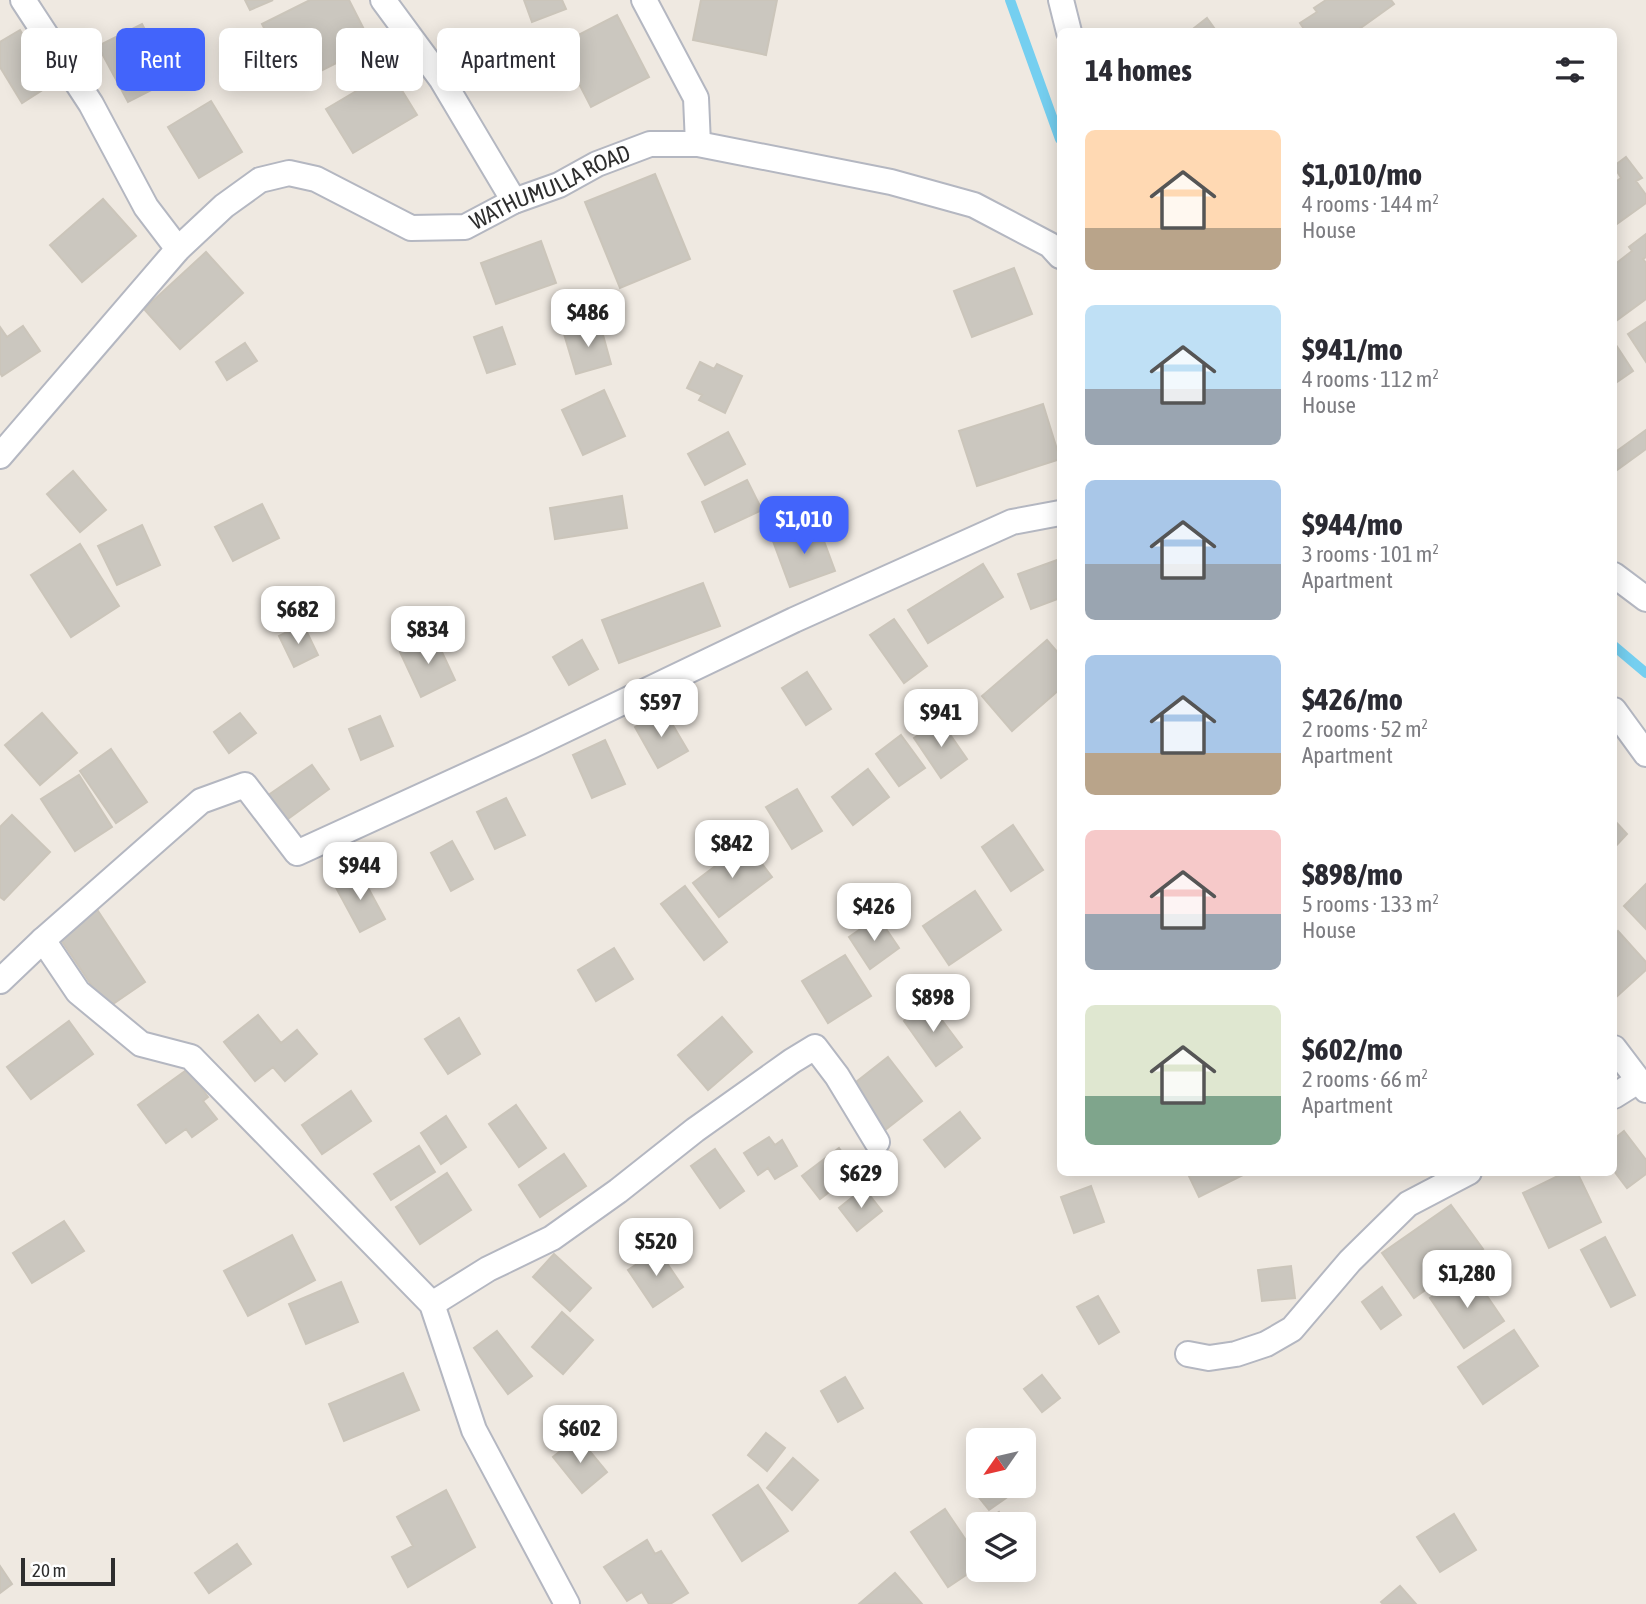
<!DOCTYPE html>
<meta charset="utf-8">
<style>
body{margin:0;font-family:"Asap Condensed",sans-serif;background:#f7f7f7;color:#2b2b33;height:100vh;display:flex;flex-direction:column;font-size:26px;white-space:nowrap}
*{box-sizing:border-box;margin:0}
p{font-size:23px;color:#7c7c81}
.icon{flex:none;width:38px;height:38px;fill:none;stroke:currentColor;stroke-width:2;stroke-linecap:round;stroke-linejoin:round}
.map{position:relative;flex:1;overflow:hidden}
.panel{position:absolute;left:1057px;top:28px;width:560px;height:1148px;display:flex;flex-direction:column;background:#fff;border-radius:10px;box-shadow:0 4px 18px #0003}
.panel>*{flex:none}
.guide{position:absolute;left:21px;top:28px;width:665px;height:63px;display:flex;gap:14px}
.needle{width:46px;rotate:236deg}
.tools{position:absolute;left:966px;top:1428px;display:grid;gap:14px}
.tools a{display:grid;place-items:center;width:70px;height:70px;border-radius:10px;background:#fff;box-shadow:0 4px 18px #0003;font-size:35px}
.scale{position:absolute;left:21px;bottom:18px;width:94px;box-sizing:border-box;padding-left:7px;border:4px solid #2e2e2e;border-top:0;font-size:19px;line-height:24px;white-space:nowrap;color:#2e2e2e;-webkit-text-stroke:5px #fff;paint-order:stroke}
.price{position:absolute;translate:-50% -60px;padding:0 16px;border-radius:14px;background:#fff;color:#222;font-size:23px;line-height:46px;filter:drop-shadow(0 2px 4px #0008)}
.price::after{content:'';position:absolute;left:50%;top:42px;width:21px;height:16px;margin-left:-10px;background:inherit;clip-path:polygon(0 0,100% 0,50% 100%)}
.price.selected{background:#4264fb;color:#fff}
ul{padding:0;list-style:none}
li{display:flex;align-items:center;gap:21px;height:175px;padding:0 28px}
li span{display:grid;place-items:center;flex:none;width:196px;height:140px;border-radius:10px;color:#555}
li>.icon{margin-inline-start:auto}
span .icon{width:84px;height:84px;fill:#fffc;stroke-width:1}
li b{font-size:30px}
h2{display:flex;justify-content:space-between;align-items:center;height:84px;padding:0 28px;font-size:30px}
.pill{padding:0 24px;border-radius:10px;background:#fff;box-shadow:0 4px 18px #0003;font-size:24px;line-height:63px}
.pill.selected{background:#4264fb;color:#fff}
.map>svg:first-child{display:block}
</style>
<div class="map">
<svg width="1646" height="1604" viewBox="0 0 1646 1604">
<rect width="100%" height="100%" fill="#efe9e1"/>
<g fill="none" stroke-linecap="round" stroke-linejoin="round">
<!-- stream -->
<path stroke="#75cff0" stroke-width="10" d="M 1010,0 L 1060,139
M 1614,646 L 1646,673"/>
</g>
<!-- building -->
<path fill="#cbc7bf" stroke="#cbc5ba" stroke-width="2" d="M 245,0 L 273,0 L 250,10 Z
M 310,0 L 349,0 L 372,45 L 293,85 L 262,24 Z
M 524,0 L 562,0 L 566,9 L 532,22 Z
M 701,0 L 777,0 L 766,55 L 693,40 Z
M 1326,0 L 1391,0 L 1394,4 L 1355,32 L 1306,32 L 1300,23 L 1317,12 L 1314,8 Z
M 617,15 L 649,77 L 591,107 L 559,45 Z
M 1207,18 L 1217,32 L 1189,32 Z
M 142,24 L 171,80 L 128,102 L 98,46 Z
M 20,30 L 52,84 L 22,103 L 0,67 L 0,42 Z
M 390,71 L 417,115 L 353,153 L 326,109 Z
M 211,101 L 242,152 L 199,178 L 168,127 Z
M 1626,157 L 1642,178 L 1636,181 L 1646,195 L 1646,203 L 1614,226 L 1614,183 L 1621,178 L 1614,166 Z
M 655,174 L 690,259 L 620,288 L 585,202 Z
M 103,199 L 136,236 L 82,282 L 50,245 Z
M 1646,234 L 1646,257 L 1643,259 L 1646,263 L 1646,299 L 1616,321 L 1614,317 L 1614,265 L 1632,251 L 1629,247 Z
M 541,241 L 556,283 L 496,304 L 481,263 Z
M 206,252 L 243,293 L 180,349 L 144,309 Z
M 1014,268 L 1032,314 L 972,337 L 954,291 Z
M 1646,322 L 1646,362 L 1628,334 Z
M 600,324 L 611,364 L 576,374 L 564,334 Z
M 23,326 L 40,351 L 2,376 L 0,373 L 0,327 L 7,337 Z
M 502,327 L 515,364 L 487,373 L 474,337 Z
M 245,343 L 257,361 L 227,380 L 216,362 Z
M 1616,345 L 1633,371 L 1614,384 L 1614,347 Z
M 700,362 L 714,369 L 717,364 L 742,376 L 725,413 L 699,400 L 702,395 L 687,388 Z
M 604,390 L 625,436 L 583,455 L 562,410 Z
M 1043,404 L 1060,459 L 977,486 L 959,431 Z
M 1646,430 L 1646,449 L 1617,470 L 1614,465 L 1614,453 Z
M 728,432 L 745,464 L 705,485 L 688,454 Z
M 73,471 L 106,510 L 80,532 L 47,494 Z
M 747,480 L 762,510 L 715,532 L 702,502 Z
M 622,496 L 627,528 L 555,539 L 550,508 Z
M 262,504 L 279,538 L 233,561 L 215,527 Z
M 142,525 L 160,565 L 117,585 L 98,546 Z
M 818,525 L 835,571 L 790,587 L 773,541 Z
M 80,544 L 119,606 L 71,637 L 31,575 Z
M 1060,559 L 1060,598 L 1031,609 L 1018,574 Z
M 983,564 L 1003,597 L 928,643 L 908,610 Z
M 703,583 L 720,626 L 619,663 L 602,620 Z
M 894,619 L 927,666 L 904,683 L 870,635 Z
M 303,624 L 318,655 L 294,667 L 279,636 Z
M 434,635 L 455,680 L 421,697 L 400,652 Z
M 582,640 L 598,669 L 569,685 L 553,657 Z
M 1047,640 L 1060,655 L 1060,689 L 1012,731 L 982,696 Z
M 807,672 L 831,709 L 806,725 L 782,688 Z
M 664,710 L 688,751 L 658,768 L 635,727 Z
M 42,713 L 77,753 L 40,785 L 5,745 Z
M 240,713 L 256,733 L 229,753 L 214,732 Z
M 380,716 L 393,746 L 361,760 L 349,729 Z
M 940,720 L 967,759 L 941,778 L 914,738 Z
M 901,735 L 925,768 L 899,786 L 876,754 Z
M 605,740 L 625,784 L 592,798 L 573,755 Z
M 111,749 L 147,802 L 116,823 L 80,771 Z
M 312,765 L 329,789 L 285,821 L 267,796 Z
M 868,769 L 889,797 L 853,825 L 832,797 Z
M 79,775 L 112,827 L 75,851 L 41,799 Z
M 797,789 L 822,831 L 792,849 L 766,807 Z
M 506,798 L 525,835 L 495,849 L 477,812 Z
M 12,815 L 50,852 L 4,900 L 0,897 L 0,827 Z
M 1614,820 L 1627,834 L 1614,848 Z
M 1013,825 L 1043,870 L 1011,891 L 982,847 Z
M 452,841 L 473,879 L 451,891 L 431,853 Z
M 746,843 L 772,877 L 719,917 L 693,883 Z
M 359,871 L 385,919 L 360,932 L 334,884 Z
M 1646,884 L 1646,929 L 1624,906 Z
M 685,886 L 727,942 L 704,960 L 661,904 Z
M 975,891 L 1001,930 L 949,965 L 923,926 Z
M 96,908 L 145,982 L 107,1008 L 57,934 Z
M 878,917 L 899,948 L 870,969 L 849,937 Z
M 1618,931 L 1646,962 L 1646,970 L 1614,999 L 1614,935 Z
M 614,948 L 633,979 L 596,1001 L 578,970 Z
M 845,955 L 871,996 L 828,1023 L 802,981 Z
M 929,1003 L 962,1047 L 936,1066 L 904,1021 Z
M 258,1015 L 281,1043 L 297,1030 L 317,1054 L 285,1081 L 273,1067 L 255,1081 L 224,1042 Z
M 722,1017 L 752,1052 L 708,1090 L 678,1055 Z
M 459,1018 L 480,1054 L 448,1074 L 425,1039 Z
M 69,1021 L 93,1054 L 31,1099 L 7,1067 Z
M 888,1057 L 922,1101 L 885,1130 L 851,1086 Z
M 188,1069 L 208,1097 L 203,1101 L 217,1119 L 192,1137 L 186,1129 L 166,1143 L 138,1105 Z
M 351,1091 L 371,1121 L 322,1154 L 302,1125 Z
M 516,1105 L 546,1148 L 519,1167 L 489,1124 Z
M 960,1112 L 980,1138 L 945,1167 L 924,1140 Z
M 446,1116 L 466,1147 L 441,1164 L 421,1133 Z
M 1624,1131 L 1646,1160 L 1646,1174 L 1627,1188 L 1614,1171 L 1614,1139 Z
M 769,1137 L 775,1145 L 782,1140 L 797,1166 L 775,1179 L 768,1168 L 758,1175 L 744,1153 Z
M 419,1146 L 435,1172 L 391,1200 L 374,1174 Z
M 839,1148 L 856,1171 L 820,1199 L 802,1176 Z
M 715,1149 L 744,1191 L 720,1208 L 691,1166 Z
M 564,1154 L 586,1186 L 540,1217 L 519,1185 Z
M 1187,1172 L 1242,1172 L 1243,1175 L 1199,1197 Z
M 1566,1172 L 1577,1172 L 1601,1222 L 1549,1248 L 1523,1193 Z
M 447,1173 L 471,1210 L 420,1244 L 396,1207 Z
M 1091,1186 L 1104,1222 L 1074,1233 L 1061,1197 Z
M 864,1188 L 882,1211 L 857,1231 L 839,1208 Z
M 1451,1205 L 1483,1249 L 1414,1298 L 1382,1253 Z
M 64,1221 L 84,1251 L 32,1283 L 13,1253 Z
M 292,1235 L 315,1280 L 248,1316 L 224,1271 Z
M 1605,1237 L 1635,1295 L 1611,1307 L 1581,1250 Z
M 658,1250 L 683,1287 L 653,1307 L 628,1270 Z
M 554,1254 L 591,1288 L 570,1311 L 533,1277 Z
M 1291,1266 L 1295,1298 L 1262,1301 L 1258,1270 Z
M 1470,1271 L 1504,1321 L 1464,1348 L 1430,1298 Z
M 341,1282 L 358,1322 L 306,1344 L 289,1304 Z
M 1382,1287 L 1401,1315 L 1381,1329 L 1362,1302 Z
M 1098,1296 L 1119,1332 L 1099,1344 L 1077,1307 Z
M 562,1312 L 593,1340 L 563,1374 L 532,1347 Z
M 1514,1330 L 1538,1366 L 1483,1404 L 1458,1367 Z
M 497,1331 L 532,1376 L 508,1394 L 474,1348 Z
M 403,1373 L 419,1410 L 344,1441 L 329,1404 Z
M 1042,1375 L 1060,1398 L 1042,1412 L 1024,1389 Z
M 845,1377 L 863,1408 L 838,1422 L 821,1391 Z
M 766,1433 L 785,1448 L 767,1471 L 748,1455 Z
M 578,1437 L 607,1472 L 582,1493 L 553,1457 Z
M 793,1458 L 818,1480 L 792,1510 L 767,1488 Z
M 978,1476 L 978,1486 L 996,1486 L 1006,1498 L 989,1510 L 968,1484 Z
M 758,1485 L 788,1531 L 742,1561 L 713,1515 Z
M 446,1490 L 475,1547 L 408,1587 L 392,1557 L 413,1546 L 397,1517 Z
M 945,1509 L 978,1558 L 978,1567 L 948,1587 L 911,1532 Z
M 999,1512 L 1008,1524 L 982,1524 Z
M 1454,1514 L 1476,1550 L 1440,1572 L 1417,1537 Z
M 647,1540 L 655,1554 L 661,1551 L 688,1593 L 670,1604 L 649,1604 L 642,1592 L 627,1601 L 604,1567 Z
M 237,1544 L 251,1564 L 209,1593 L 195,1573 Z
M 0,1566 L 12,1584 L 0,1593 Z
M 895,1573 L 922,1604 L 859,1604 Z
M 1400,1586 L 1416,1604 L 1383,1604 L 1381,1602 Z"/>
<g fill="none" stroke-linecap="round" stroke-linejoin="round">
<!-- street casing -->
<g stroke="#b4b7c1" stroke-width="28">
<g id="street">
<path d="M 23,0 L 91,104 L 146,207 L 178,249"/>
<path d="M 383,0 L 442,80 L 514,201"/>
<path d="M 644,0 L 696,98 L 698,144"/>
<path d="M 1061,0 L 1069,32"/>
<path id="s1" d="M 0,456 L 178,249 L 224,206 L 260,180 L 289,173 L 316,179 L 411,228 L 465,227 L 514,201 L 559,185 L 597,164 L 650,144 L 698,144 L 891,182 L 974,205 L 1050,245 L 1060,256"/>
<path d="M 1614,575 L 1646,599"/>
<path d="M 1614,710 L 1646,754"/>
<path d="M 43,940 L 201,801 L 245,785 L 297,853 L 531,746 L 794,620 L 1012,522 L 1060,513"/>
<path d="M 0,981 L 43,940 L 78,992 L 141,1044 L 191,1057 L 432,1304 L 474,1430 L 567,1604"/>
<path d="M 1614,1048 L 1646,1090"/>
<path d="M 1614,1096 L 1638,1081"/>
<path d="M 432,1304 L 488,1269 L 552,1238 L 618,1191 L 695,1130 L 792,1061 L 815,1047 L 837,1076 L 877,1142"/>
<path d="M 1188,1354 L 1209,1358 L 1236,1354 L 1266,1344 L 1292,1329 L 1350,1261 L 1408,1204 L 1469,1172"/>
</g>
</g>
<!-- street -->
<use href="#street" stroke="#fff" stroke-width="24"/>
</g>
<g text-anchor="middle" dominant-baseline="central" stroke-width="5" stroke-linejoin="round" paint-order="stroke">
<!-- street labels -->
<g font-size="23" fill="#2e2e2e" stroke="#fff">
<text stroke="none"><textPath href="#s1" startOffset="693">WATHUMULLA ROAD</textPath></text>
</g>
</g>
</svg>
<div class="tools">
<a><svg class="needle" viewBox="-14 -14 28 28"><path d="M0-13l5 13h-10z" fill="#e53935"/><path d="M0 13l5-13h-10z" fill="#7c7c81"/></svg></a>
<a><svg class="icon" aria-label="layers" viewBox="0 0 24 24"><path d="M12 4l9 5-9 5-9-5zM3 14l9 5 9-5"/></svg></a>
</div>
<div class="scale">20 m</div>
<b class="price" style="left:588px;top:349px">$486</b>
<b class="price selected" style="left:804px;top:556px">$1,010</b>
<b class="price" style="left:298px;top:646px">$682</b>
<b class="price" style="left:428px;top:666px">$834</b>
<b class="price" style="left:661px;top:739px">$597</b>
<b class="price" style="left:941px;top:749px">$941</b>
<b class="price" style="left:732px;top:880px">$842</b>
<b class="price" style="left:360px;top:902px">$944</b>
<b class="price" style="left:874px;top:943px">$426</b>
<b class="price" style="left:933px;top:1034px">$898</b>
<b class="price" style="left:861px;top:1210px">$629</b>
<b class="price" style="left:656px;top:1278px">$520</b>
<b class="price" style="left:1467px;top:1310px">$1,280</b>
<b class="price" style="left:580px;top:1465px">$602</b>
<div class="guide">
<a class="pill">Buy</a>
<a class="pill selected">Rent</a>
<a class="pill">Filters</a>
<a class="pill">New</a>
<a class="pill">Apartment</a>
</div>
<section class="panel">
<h2>14 homes<svg class="icon" aria-label="filters" viewBox="0 0 24 24"><path d="M4 7h16M4 17h16"/><circle cx="9" cy="7" r="2"/><circle cx="15" cy="17" r="2"/></svg></h2>
<ul>
<li><span style="background:linear-gradient(#ffd9b3 70%,#b9a48a 0)"><svg class="icon" aria-label="home" viewBox="0 0 24 24"><path d="M3 11l9-7 9 7M6 9v11h12V9"/></svg></span><div><b>$1,010/mo</b><p>4 rooms · 144 m²</p><p>House</p></div></li>
<li><span style="background:linear-gradient(#bfe0f5 60%,#9aa5b1 0)"><svg class="icon" aria-label="home" viewBox="0 0 24 24"><path d="M3 11l9-7 9 7M6 9v11h12V9"/></svg></span><div><b>$941/mo</b><p>4 rooms · 112 m²</p><p>House</p></div></li>
<li><span style="background:linear-gradient(#a9c7e8 60%,#9aa5b1 0)"><svg class="icon" aria-label="home" viewBox="0 0 24 24"><path d="M3 11l9-7 9 7M6 9v11h12V9"/></svg></span><div><b>$944/mo</b><p>3 rooms · 101 m²</p><p>Apartment</p></div></li>
<li><span style="background:linear-gradient(#a9c7e8 70%,#b9a48a 0)"><svg class="icon" aria-label="home" viewBox="0 0 24 24"><path d="M3 11l9-7 9 7M6 9v11h12V9"/></svg></span><div><b>$426/mo</b><p>2 rooms · 52 m²</p><p>Apartment</p></div></li>
<li><span style="background:linear-gradient(#f6c9c9 60%,#9aa5b1 0)"><svg class="icon" aria-label="home" viewBox="0 0 24 24"><path d="M3 11l9-7 9 7M6 9v11h12V9"/></svg></span><div><b>$898/mo</b><p>5 rooms · 133 m²</p><p>House</p></div></li>
<li><span style="background:linear-gradient(#dfe7d0 65%,#7fa58c 0)"><svg class="icon" aria-label="home" viewBox="0 0 24 24"><path d="M3 11l9-7 9 7M6 9v11h12V9"/></svg></span><div><b>$602/mo</b><p>2 rooms · 66 m²</p><p>Apartment</p></div></li>
</ul>
</section>
</div>
